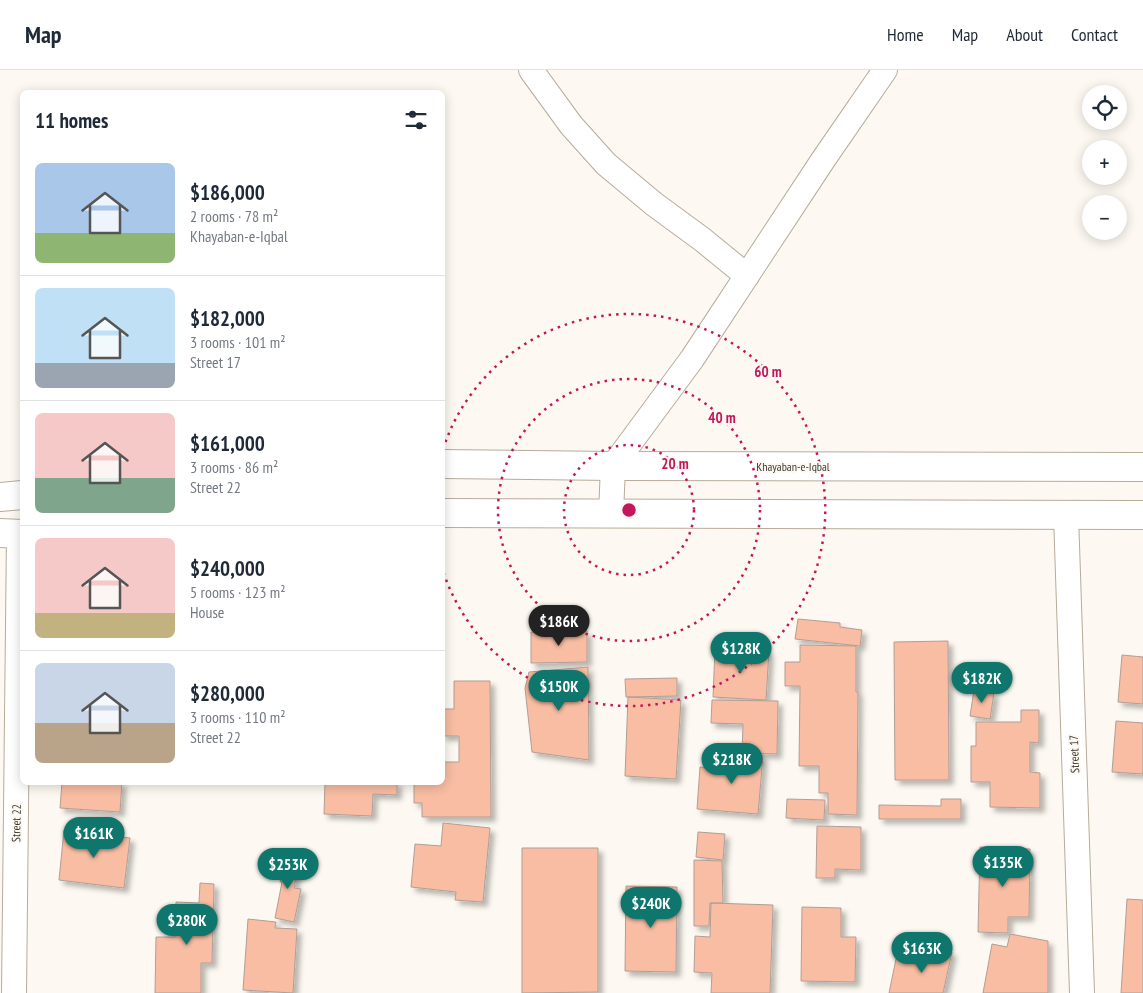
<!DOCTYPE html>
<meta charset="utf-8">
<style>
body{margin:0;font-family:"PT Sans Narrow",sans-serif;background:#f2f2f3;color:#1f2937;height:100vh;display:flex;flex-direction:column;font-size:19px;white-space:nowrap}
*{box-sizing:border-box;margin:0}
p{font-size:16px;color:#747a83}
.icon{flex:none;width:28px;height:28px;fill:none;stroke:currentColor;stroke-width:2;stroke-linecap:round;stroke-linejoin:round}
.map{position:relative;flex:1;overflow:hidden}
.panel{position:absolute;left:20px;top:20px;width:425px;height:695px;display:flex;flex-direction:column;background:#fff;border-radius:8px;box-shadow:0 2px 12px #0003}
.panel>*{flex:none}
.tools{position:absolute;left:1082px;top:15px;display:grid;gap:10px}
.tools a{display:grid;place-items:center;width:45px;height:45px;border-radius:50%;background:#fff;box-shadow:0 2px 12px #0003;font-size:25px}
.price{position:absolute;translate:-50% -42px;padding:0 11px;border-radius:18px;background:#0f766e;color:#fff;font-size:16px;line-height:32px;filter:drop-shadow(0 1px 2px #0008)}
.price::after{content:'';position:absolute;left:50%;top:30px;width:15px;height:11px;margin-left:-8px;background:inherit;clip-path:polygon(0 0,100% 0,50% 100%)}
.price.current{background:#222;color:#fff}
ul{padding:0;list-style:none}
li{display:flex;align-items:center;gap:15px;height:125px;padding:0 15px}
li+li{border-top:1px solid #e0e1e3}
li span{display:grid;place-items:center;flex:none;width:140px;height:100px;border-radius:8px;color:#555}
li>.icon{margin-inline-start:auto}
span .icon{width:60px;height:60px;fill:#fffc;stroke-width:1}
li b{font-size:21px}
h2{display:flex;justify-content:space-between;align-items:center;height:60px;padding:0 15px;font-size:21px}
header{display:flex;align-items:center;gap:30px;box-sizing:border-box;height:70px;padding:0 25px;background:#fff;border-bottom:1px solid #e0e1e3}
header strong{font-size:24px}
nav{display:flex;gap:28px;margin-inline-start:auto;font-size:18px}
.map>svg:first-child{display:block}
</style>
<header>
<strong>Map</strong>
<nav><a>Home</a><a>Map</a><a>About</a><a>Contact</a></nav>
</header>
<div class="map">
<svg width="1143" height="923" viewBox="0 0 1143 923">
<defs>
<filter id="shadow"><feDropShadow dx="4.5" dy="4.5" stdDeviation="2.5" flood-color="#0004"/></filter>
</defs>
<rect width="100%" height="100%" fill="#fdf9f2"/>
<!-- building -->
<path fill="#f8bda2" stroke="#b19e95" filter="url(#shadow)" d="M 798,549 L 840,553 L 840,557 L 862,560 L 860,576 L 795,569 Z
M 587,561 L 587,592 L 531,593 L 531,562 Z
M 948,571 L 949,710 L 895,710 L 894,572 Z
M 800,575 L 856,576 L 856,622 L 858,622 L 857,745 L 828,744 L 828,723 L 819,723 L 819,696 L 799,696 L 800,616 L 785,616 L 785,592 L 800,592 Z
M 715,578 L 769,581 L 766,630 L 713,627 Z
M 1122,585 L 1143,587 L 1143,634 L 1118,632 Z
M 588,597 L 589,690 L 532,682 L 525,618 L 529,602 Z
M 677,608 L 677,626 L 626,627 L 625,609 Z
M 454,611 L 490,611 L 491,747 L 422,747 L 422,733 L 414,733 L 414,712 L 442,712 L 442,692 L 459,692 L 459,666 L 442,666 L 442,639 L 454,639 Z
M 974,620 L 994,623 L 990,649 L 970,646 Z
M 628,627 L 681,630 L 676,709 L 625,706 Z
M 712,630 L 778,631 L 777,684 L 742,683 L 743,654 L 711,653 Z
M 1021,640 L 1039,640 L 1039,673 L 1030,672 L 1030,702 L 1040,703 L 1040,738 L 990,737 L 990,712 L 971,712 L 971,676 L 976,676 L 976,652 L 1021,652 Z
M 1116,651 L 1143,653 L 1143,704 L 1112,702 Z
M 723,683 L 763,686 L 758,744 L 697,739 L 700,697 L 722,699 Z
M 62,712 L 122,712 L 120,742 L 60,738 Z
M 325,712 L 397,712 L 397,725 L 373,724 L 372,746 L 324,744 Z
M 787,729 L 825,730 L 824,750 L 786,748 Z
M 941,729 L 961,729 L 961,749 L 879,749 L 879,735 L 941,736 Z
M 443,753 L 490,758 L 483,832 L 455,830 L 456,822 L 411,817 L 415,774 L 441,776 Z
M 817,756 L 861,757 L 861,800 L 835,799 L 835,808 L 816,808 Z
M 64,760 L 130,768 L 124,818 L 59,810 Z
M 698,762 L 725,764 L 723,790 L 696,787 Z
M 980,777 L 1030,779 L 1029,847 L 1008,847 L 1008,863 L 978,862 Z
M 522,778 L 598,778 L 598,922 L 522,923 Z
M 277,787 L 299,791 L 294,818 L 301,819 L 294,852 L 275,848 L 282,812 L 280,812 L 283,800 L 275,798 Z
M 694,790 L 722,791 L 723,833 L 710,833 L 709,856 L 694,856 Z
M 200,813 L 214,814 L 212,893 L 201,893 L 201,923 L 155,923 L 156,867 L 175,867 L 176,832 L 199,833 Z
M 626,816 L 677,817 L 676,902 L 625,901 Z
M 1127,829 L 1143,830 L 1143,923 L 1121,923 Z
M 711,833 L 773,835 L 770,923 L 711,923 L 712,903 L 694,902 L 695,866 L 710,867 Z
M 802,837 L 841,838 L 841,867 L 856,867 L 855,912 L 801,911 Z
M 248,849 L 276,852 L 275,858 L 297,859 L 293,923 L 243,920 Z
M 1010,864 L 1048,871 L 1048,923 L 983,923 L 992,874 L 1007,877 Z
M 930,877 L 952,882 L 943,923 L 889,923 L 896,889 L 926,896 Z"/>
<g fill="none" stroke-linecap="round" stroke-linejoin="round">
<!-- minor casing -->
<g stroke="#b7ab9b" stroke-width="26">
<path id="minor" d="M 531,0 L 571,55 L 606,94 L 654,134 L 703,170 L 747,206
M 611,444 L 613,396 L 692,289 L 823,90 L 885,0
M 1066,445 L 1082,923
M 14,923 L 19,464"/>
</g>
<!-- major casing -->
<g stroke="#b7ab9b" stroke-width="30">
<path id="major" d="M 442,394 L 613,396 L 1143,397
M 0,427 L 22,425
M 442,443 L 1143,445
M 0,463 L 22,464"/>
</g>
<!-- minor -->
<use href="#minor" stroke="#fff" stroke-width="24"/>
<!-- major -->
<use href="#major" stroke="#fff" stroke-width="28"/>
</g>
<!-- distance rings -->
<g fill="none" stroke="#c2185b" stroke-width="2.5" stroke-dasharray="2.5 5">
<circle cx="629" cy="440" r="65"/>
<circle cx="629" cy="440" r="131"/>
<path d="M443 379A196 196 0 1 1 443 501"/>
</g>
<g text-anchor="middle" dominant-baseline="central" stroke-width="4" stroke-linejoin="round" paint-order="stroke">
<!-- street labels -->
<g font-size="12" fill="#3e3933" stroke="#fdf9f2">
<text x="793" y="396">Khayaban-e-Iqbal</text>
<text transform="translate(1074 684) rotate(-92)">Street 17</text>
<text transform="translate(16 753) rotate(-89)">Street 22</text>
</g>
</g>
<circle cx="629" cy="440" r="8" fill="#c2185b" stroke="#fdf9f2" stroke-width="2.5"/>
<g font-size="15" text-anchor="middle" font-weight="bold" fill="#c2185b" stroke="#fdf9f2" stroke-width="4" stroke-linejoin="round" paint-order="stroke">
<text x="768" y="307">60 m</text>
<text x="722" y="353">40 m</text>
<text x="675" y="399">20 m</text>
</g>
</svg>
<div class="tools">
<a><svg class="icon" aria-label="locate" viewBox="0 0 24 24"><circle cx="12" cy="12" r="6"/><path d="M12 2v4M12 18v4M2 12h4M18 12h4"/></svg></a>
<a>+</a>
<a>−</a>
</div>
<b class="price current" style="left:559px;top:577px">$186K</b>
<b class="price" style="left:741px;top:604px">$128K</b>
<b class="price" style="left:982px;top:634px">$182K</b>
<b class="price" style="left:559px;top:642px">$150K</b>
<b class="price" style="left:732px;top:715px">$218K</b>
<b class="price" style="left:94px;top:789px">$161K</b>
<b class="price" style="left:1003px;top:818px">$135K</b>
<b class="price" style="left:288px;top:820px">$253K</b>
<b class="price" style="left:651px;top:859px">$240K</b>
<b class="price" style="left:187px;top:876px">$280K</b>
<b class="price" style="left:922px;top:904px">$163K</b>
<section class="panel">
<h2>11 homes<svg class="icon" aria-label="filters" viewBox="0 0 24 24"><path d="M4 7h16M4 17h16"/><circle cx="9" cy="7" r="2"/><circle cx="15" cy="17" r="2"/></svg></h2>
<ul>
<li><span style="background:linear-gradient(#a9c7e8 70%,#8fb573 0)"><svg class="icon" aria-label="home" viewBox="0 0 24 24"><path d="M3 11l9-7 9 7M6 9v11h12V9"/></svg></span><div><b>$186,000</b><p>2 rooms · 78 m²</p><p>Khayaban-e-Iqbal</p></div></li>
<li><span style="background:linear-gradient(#bfe0f5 75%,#9aa5b1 0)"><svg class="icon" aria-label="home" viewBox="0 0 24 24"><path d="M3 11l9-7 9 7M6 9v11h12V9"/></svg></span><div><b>$182,000</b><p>3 rooms · 101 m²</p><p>Street 17</p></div></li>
<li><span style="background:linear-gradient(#f6c9c9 65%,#7fa58c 0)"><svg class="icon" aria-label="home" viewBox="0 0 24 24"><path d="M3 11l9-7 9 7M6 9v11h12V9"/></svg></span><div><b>$161,000</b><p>3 rooms · 86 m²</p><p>Street 22</p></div></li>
<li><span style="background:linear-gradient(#f6c9c9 75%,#c2b280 0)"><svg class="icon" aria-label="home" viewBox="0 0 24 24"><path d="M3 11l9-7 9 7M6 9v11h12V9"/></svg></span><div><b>$240,000</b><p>5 rooms · 123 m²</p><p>House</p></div></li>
<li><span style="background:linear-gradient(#c9d6e8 60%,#b9a48a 0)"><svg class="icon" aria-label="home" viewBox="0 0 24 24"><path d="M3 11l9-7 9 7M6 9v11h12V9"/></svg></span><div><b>$280,000</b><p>3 rooms · 110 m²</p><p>Street 22</p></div></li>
</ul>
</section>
</div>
